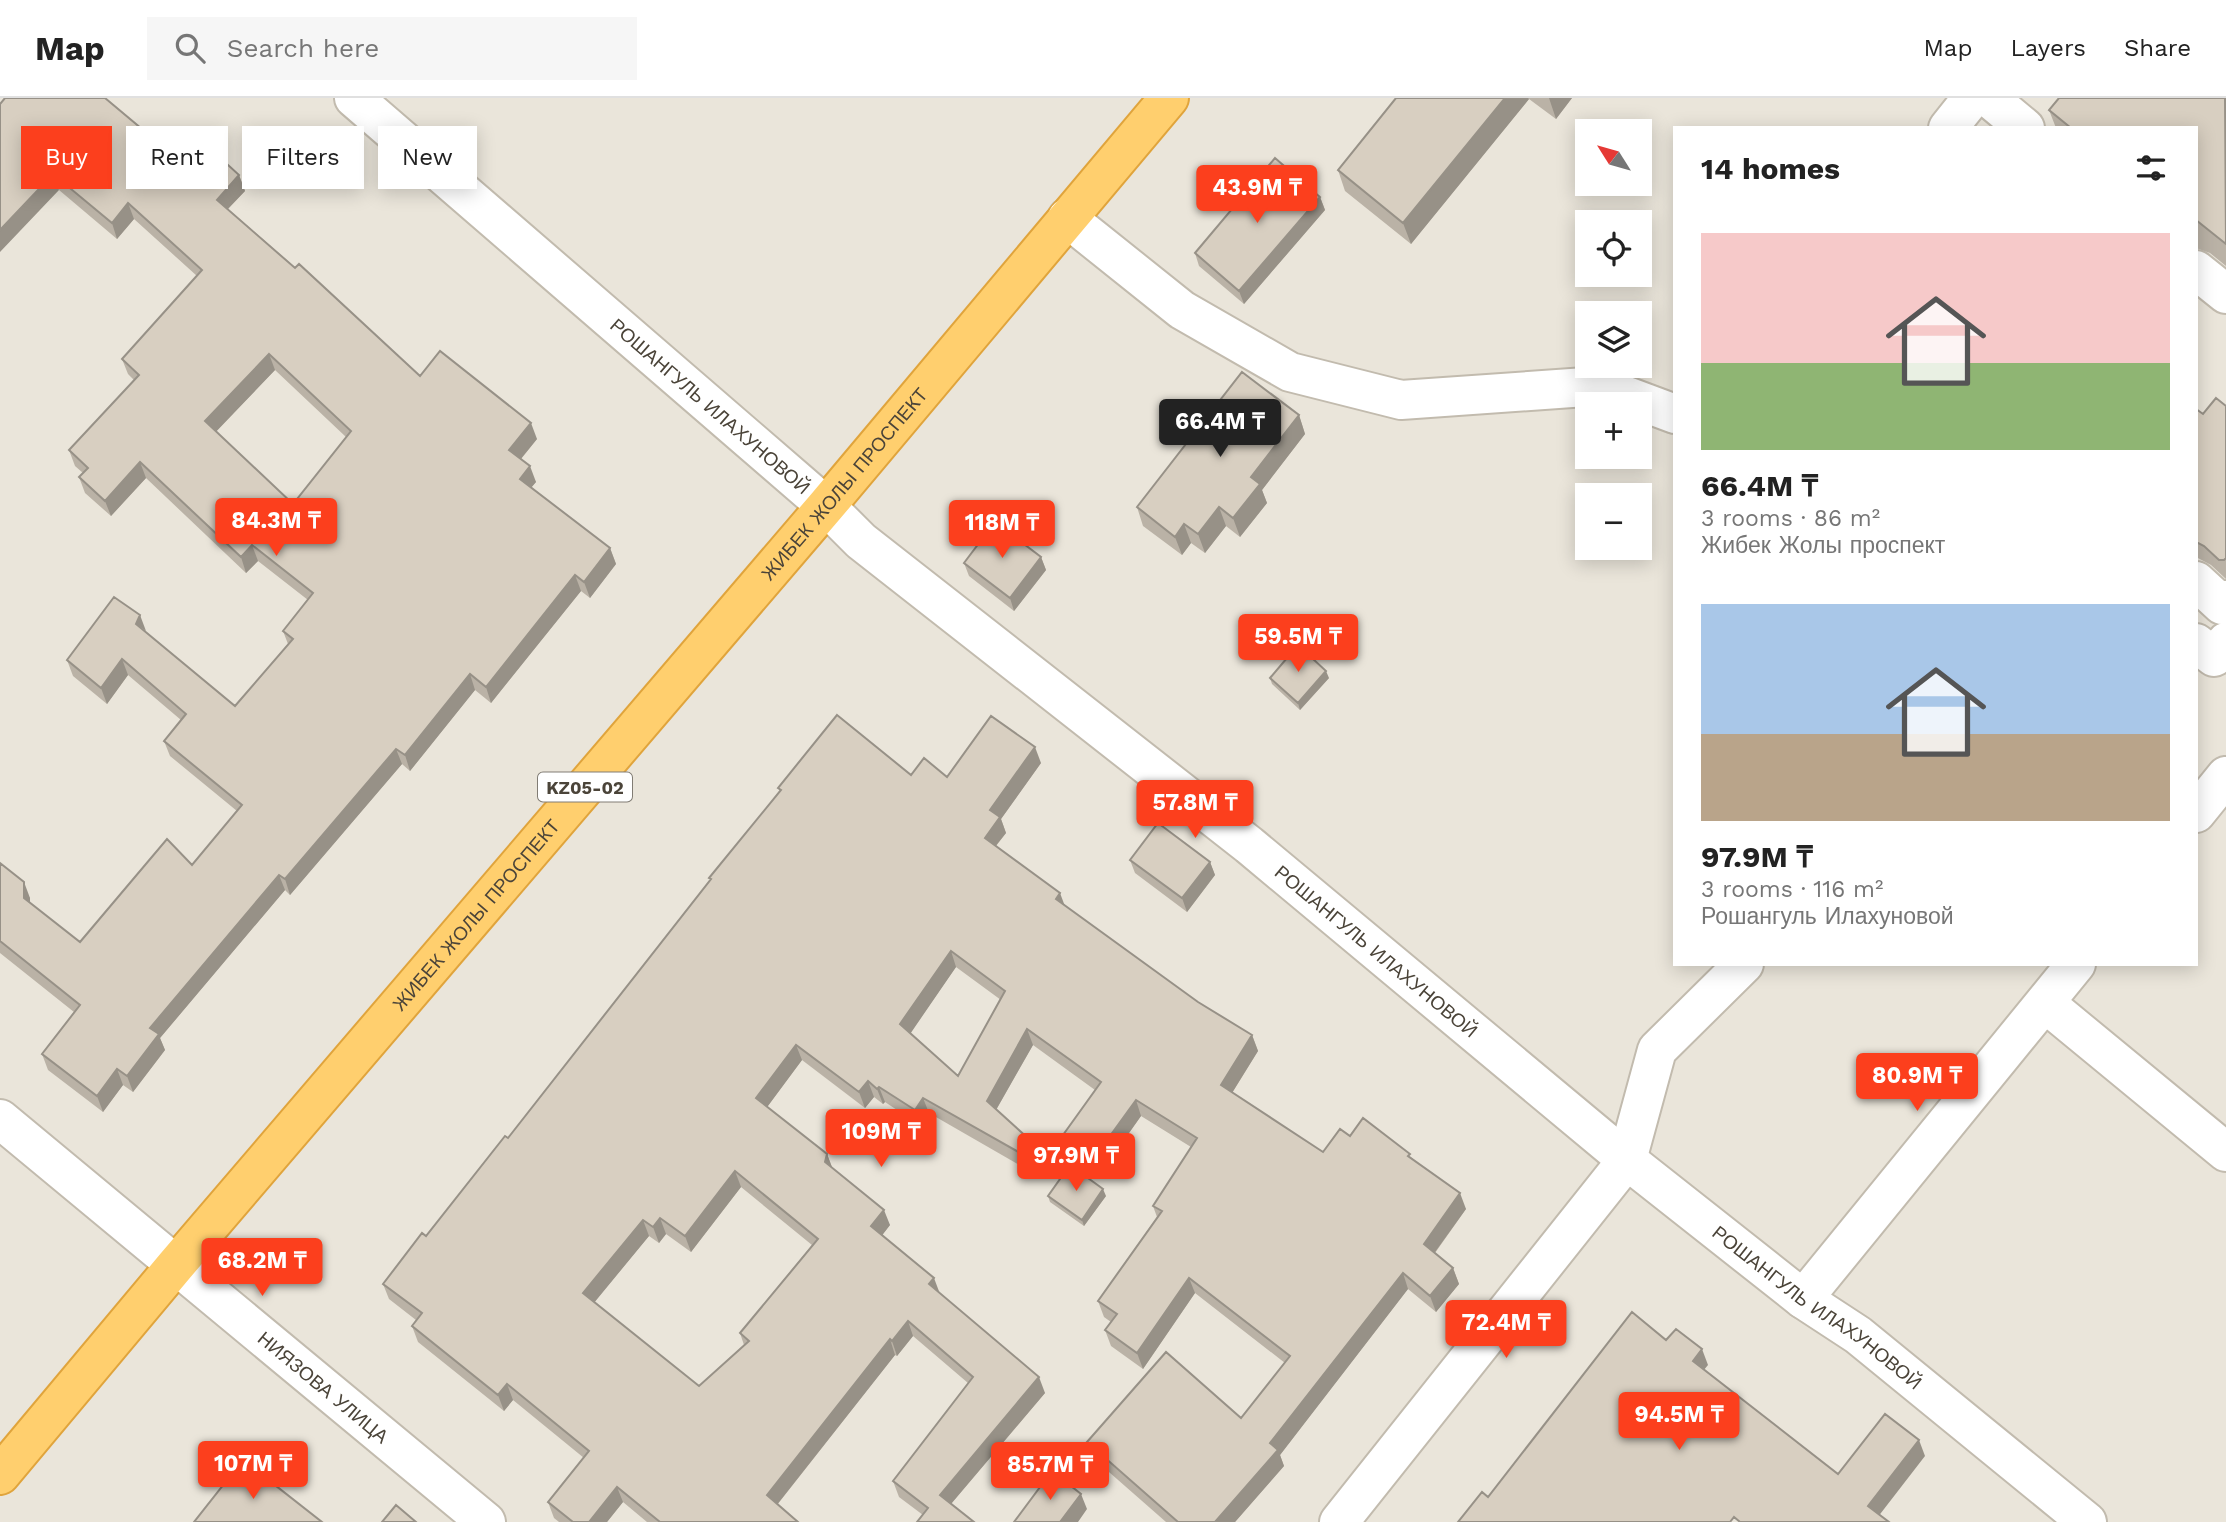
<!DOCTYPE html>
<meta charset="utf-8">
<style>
body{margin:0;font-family:"Work Sans",sans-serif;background:#f6f6f6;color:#222;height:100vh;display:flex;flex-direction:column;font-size:26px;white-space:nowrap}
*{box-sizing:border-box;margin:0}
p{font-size:23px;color:#767676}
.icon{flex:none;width:38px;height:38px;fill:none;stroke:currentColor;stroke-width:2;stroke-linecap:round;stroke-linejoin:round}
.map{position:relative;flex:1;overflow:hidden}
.details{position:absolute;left:1673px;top:28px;width:525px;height:840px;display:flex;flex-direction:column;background:#fff;border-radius:0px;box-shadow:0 4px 18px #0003}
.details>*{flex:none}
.hud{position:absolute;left:21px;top:28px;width:665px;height:63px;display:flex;gap:14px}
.needle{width:46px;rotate:307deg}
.fabs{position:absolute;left:1575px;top:21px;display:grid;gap:14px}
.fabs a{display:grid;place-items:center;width:77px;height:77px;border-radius:0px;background:#fff;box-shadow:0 4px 18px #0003;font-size:35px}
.price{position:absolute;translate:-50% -60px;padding:0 16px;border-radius:7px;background:#fc3f1d;color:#fff;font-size:23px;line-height:46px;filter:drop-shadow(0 2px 4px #0008)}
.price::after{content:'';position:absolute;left:50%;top:42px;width:21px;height:16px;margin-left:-10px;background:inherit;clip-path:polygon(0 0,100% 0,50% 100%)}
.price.current{background:#222;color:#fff}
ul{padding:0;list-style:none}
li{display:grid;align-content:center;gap:14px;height:371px;padding:0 28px}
li span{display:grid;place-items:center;height:217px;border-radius:0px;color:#555}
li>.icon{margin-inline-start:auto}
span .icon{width:126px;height:126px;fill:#fffc;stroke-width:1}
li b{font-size:30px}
h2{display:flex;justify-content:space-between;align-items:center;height:84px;padding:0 28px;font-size:30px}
.chip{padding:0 24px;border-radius:0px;background:#fff;box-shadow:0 4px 18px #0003;font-size:24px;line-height:63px}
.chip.current{background:#fc3f1d;color:#fff}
header{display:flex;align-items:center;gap:42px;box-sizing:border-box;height:98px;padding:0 35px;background:#fff;border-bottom:2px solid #e0e0e0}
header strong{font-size:33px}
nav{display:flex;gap:38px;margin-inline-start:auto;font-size:24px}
.search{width:490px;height:63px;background:#f6f6f6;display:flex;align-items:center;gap:18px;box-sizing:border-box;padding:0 24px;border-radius:0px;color:#767676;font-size:26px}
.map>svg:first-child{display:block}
</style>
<header>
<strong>Map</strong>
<div class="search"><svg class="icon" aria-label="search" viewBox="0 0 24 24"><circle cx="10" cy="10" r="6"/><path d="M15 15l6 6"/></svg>Search here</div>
<nav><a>Map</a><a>Layers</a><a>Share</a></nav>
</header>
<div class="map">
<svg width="2226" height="1424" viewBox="0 0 2226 1424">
<rect width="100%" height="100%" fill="#f6f3ec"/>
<!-- residential -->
<path fill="#eae5da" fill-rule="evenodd" d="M 0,0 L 2226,0 L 2226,1424 L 0,1424 ZM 1675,30 L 2196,30 L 2196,866 L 1675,866 ZM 1587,33 L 1640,33 L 1640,86 L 1587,86 ZM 1587,124 L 1640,124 L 1640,177 L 1587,177 ZM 1587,215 L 1640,215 L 1640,268 L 1587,268 ZM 1587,306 L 1640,306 L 1640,359 L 1587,359 ZM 1587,397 L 1640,397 L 1640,450 L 1587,450 Z"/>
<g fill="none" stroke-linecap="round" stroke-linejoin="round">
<!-- minor casing -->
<g stroke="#c2bbae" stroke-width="42">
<g id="minor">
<path id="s1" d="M 354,0 L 826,408 L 861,443 L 1249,747 L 1627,1062 L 1803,1201 L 1858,1237 L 2087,1424"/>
<path d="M 1989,0 L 2025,30"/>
<path d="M 1948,30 L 1972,0"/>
<path d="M 1067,120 L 1182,212 L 1290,274 L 1401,302 L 1600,288 L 1675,316"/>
<path d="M 2196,172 L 2226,196"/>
<path d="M 2196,483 L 2222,507 L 2226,502"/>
<path d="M 2196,545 L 2214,559 L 2226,544"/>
<path d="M 2196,715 L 2226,678"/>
<path d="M 2045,905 L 2226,1054"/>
<path id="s2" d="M 0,1021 L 486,1424"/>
<path d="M 1803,1201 L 2076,866"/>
<path d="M 1339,1424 L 1627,1062 L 1657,952 L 1744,866"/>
</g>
</g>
<!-- highway casing -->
<g stroke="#e0a43c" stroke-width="42">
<g id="highway">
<path id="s3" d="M 0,1377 L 175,1168 L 826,408 L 1169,0"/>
</g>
</g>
<!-- minor -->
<use href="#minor" stroke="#fff" stroke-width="38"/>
<!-- highway -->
<use href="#highway" stroke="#ffcf6e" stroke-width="38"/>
</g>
<!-- wall -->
<path fill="#bab2a6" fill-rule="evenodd" d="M 1396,0 L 1572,0 L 1556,21 L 1529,1 L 1411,146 L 1345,93 L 1338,72 Z
M 2226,1 L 2226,168 L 2210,155 L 2196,150 L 2196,30 L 2056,30 L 2049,12 Z
M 0,6 L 185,67 L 239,77 L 245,93 L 228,111 L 420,278 L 537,341 L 521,361 L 536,384 L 531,389 L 610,450 L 616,466 L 590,500 L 581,493 L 491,605 L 475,592 L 410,673 L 402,666 L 290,797 L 285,792 L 160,940 L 165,952 L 133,994 L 123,987 L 103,1014 L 48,972 L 42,956 L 74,914 L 0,855 L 0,765 L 30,800 L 30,805 L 80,844 L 192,767 L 237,713 L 170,658 L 164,643 L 181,622 L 128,577 L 107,606 L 73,578 L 67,562 L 146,534 L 235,608 L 288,546 L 283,533 L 308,502 L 258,463 L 246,475 L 146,380 L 111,418 L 85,395 L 79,379 L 83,375 L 75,368 L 69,352 L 134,282 L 128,276 L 122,261 L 197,178 L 134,121 L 117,141 L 59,92 ZM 275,272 L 346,339 L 293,406 L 216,333 Z
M 1320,99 L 1325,112 L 1244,206 L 1199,168 L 1195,155 Z
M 2226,308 L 2226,481 L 2211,467 L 2196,459 L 2196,311 L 2203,316 Z
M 1299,317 L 1305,336 L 1262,392 L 1267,405 L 1240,439 L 1226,428 L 1205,455 L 1191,445 L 1182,457 L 1143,428 L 1137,409 Z
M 1041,459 L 1046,472 L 1014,513 L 969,478 L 964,465 Z
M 1270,580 L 1329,580 L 1300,612 L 1272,586 Z
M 1041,665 L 1001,721 L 1006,735 L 996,748 L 1064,807 L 1198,904 L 1252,937 L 1258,953 L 1232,995 L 1323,1054 L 1350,1038 L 1412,1060 L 1466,1111 L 1435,1155 L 1453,1170 L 1459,1186 L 1436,1214 L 1408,1191 L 1280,1357 L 1284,1368 L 1235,1424 L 1166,1424 L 1093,1360 L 1087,1344 L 1241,1320 L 1285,1265 L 1195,1195 L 1143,1271 L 1111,1248 L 1105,1232 L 1111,1224 L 1104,1219 L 1098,1203 L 1157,1119 L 1153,1108 L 1191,1049 L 1141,1018 L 1100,1076 L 1069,1053 L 1063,1037 L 1095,992 L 1033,947 L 996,1012 L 1031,1043 L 1037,1059 L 1028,1072 L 929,1015 L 921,1028 L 885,1004 L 883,1006 L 874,999 L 865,1010 L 802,962 L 767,1009 L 827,1056 L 832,1069 L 890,1127 L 882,1137 L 939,1194 L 1045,1295 L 951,1406 L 923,1417 L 899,1399 L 893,1383 L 968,1285 L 913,1238 L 897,1258 L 895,1257 L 777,1407 L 798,1424 L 647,1424 L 623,1404 L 607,1424 L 559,1424 L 554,1420 L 548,1404 L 584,1360 L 513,1302 L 504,1313 L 418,1244 L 412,1228 L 416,1222 L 389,1201 L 383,1186 L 426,1138 L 508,1040 L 710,782 L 709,780 L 780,693 L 778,690 L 911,677 L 947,679 ZM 956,869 L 1001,902 L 958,978 L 910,935 ZM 741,1089 L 812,1147 L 740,1235 L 744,1247 L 699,1288 L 594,1204 L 649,1138 L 659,1145 L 666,1136 L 691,1154 Z
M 1130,762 L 1210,764 L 1215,777 L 1187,814 L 1135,775 Z
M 1048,1098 L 1106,1098 L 1084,1128 L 1050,1104 Z"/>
<!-- shaded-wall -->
<path fill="#979187" d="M 1505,0 L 1528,0 L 1529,1 L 1411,146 L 1403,125 Z
M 1549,0 L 1572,0 L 1556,21 Z
M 53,76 L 59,92 L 0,154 L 0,132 Z
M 239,77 L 245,93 L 222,117 L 217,102 Z
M 1320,99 L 1325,112 L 1244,206 L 1239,193 Z
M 128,105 L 134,121 L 117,141 L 112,125 Z
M 269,256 L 275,272 L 211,339 L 205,323 Z
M 1299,317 L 1305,336 L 1262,392 L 1267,405 L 1240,439 L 1233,420 L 1251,379 Z
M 531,325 L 537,341 L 515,368 L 509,352 Z
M 140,364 L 146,380 L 111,418 L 105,403 Z
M 530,368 L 536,384 L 526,396 L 520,381 Z
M 1219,409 L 1226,428 L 1205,455 L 1198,436 Z
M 1184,426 L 1191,445 L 1182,457 L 1175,439 Z
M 252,447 L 258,463 L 246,475 L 241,459 Z
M 610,450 L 616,466 L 590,500 L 584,484 Z
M 1041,459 L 1046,472 L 1014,513 L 1010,500 Z
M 575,477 L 581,493 L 491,605 L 486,589 Z
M 140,517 L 146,533 L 136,526 Z
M 122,561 L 128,577 L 107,606 L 101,590 Z
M 1326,573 L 1329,580 L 1300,612 L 1298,605 Z
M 470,576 L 475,592 L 410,673 L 405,657 Z
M 1035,649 L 1041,665 L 1001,721 L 1006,735 L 990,755 L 985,740 L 990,712 Z
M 396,651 L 402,666 L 290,797 L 285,781 Z
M 1210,764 L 1215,777 L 1187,814 L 1182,800 Z
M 279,777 L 285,792 L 160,940 L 165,952 L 133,994 L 127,978 L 150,930 Z
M 24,784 L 30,800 L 30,816 L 24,800 Z
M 1060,795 L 1066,811 L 1056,801 Z
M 951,853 L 956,869 L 906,942 L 900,926 Z
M 1027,931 L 1033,947 L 992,1019 L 987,1003 Z
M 1252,937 L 1258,953 L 1227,1003 L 1221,987 Z
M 796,947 L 802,962 L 762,1016 L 756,1000 Z
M 117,971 L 123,987 L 103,1014 L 97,998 Z
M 868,983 L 874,999 L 865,1010 L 859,994 Z
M 879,989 L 885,1004 L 883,1006 L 877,991 Z
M 923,1000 L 929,1015 L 921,1028 L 915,1012 Z
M 1136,1002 L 1141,1018 L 1100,1076 L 1094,1060 Z
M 1031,1043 L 1037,1059 L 1028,1072 L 1022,1056 Z
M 827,1056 L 833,1072 L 825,1064 Z
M 735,1073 L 741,1089 L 691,1154 L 685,1138 Z
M 1103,1091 L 1106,1098 L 1084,1128 L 1082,1122 Z
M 1460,1095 L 1466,1111 L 1430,1161 L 1424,1146 Z
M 884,1112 L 890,1127 L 877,1144 L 871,1128 Z
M 660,1120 L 666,1136 L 659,1145 L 653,1129 Z
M 643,1122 L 649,1138 L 589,1211 L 583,1195 Z
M 1453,1170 L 1459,1186 L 1436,1214 L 1430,1198 Z
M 1403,1175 L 1408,1191 L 1280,1357 L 1284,1368 L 1235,1424 L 1215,1424 L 1270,1345 Z
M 934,1180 L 940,1196 L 929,1186 Z
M 1189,1180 L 1195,1195 L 1143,1271 L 1137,1255 Z
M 908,1223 L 913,1238 L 897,1258 L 892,1243 Z
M 890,1241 L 895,1257 L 772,1413 L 767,1397 Z
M 1702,1251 L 1708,1267 L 1698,1279 L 1693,1263 Z
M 1039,1279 L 1045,1295 L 945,1413 L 940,1397 Z
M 507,1286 L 513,1302 L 504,1313 L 498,1297 Z
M 1919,1342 L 1925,1358 L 1874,1424 L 1868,1408 Z
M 617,1389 L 623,1404 L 607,1424 L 589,1424 Z
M 1081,1396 L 1087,1411 L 1078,1424 L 1060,1424 Z"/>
<!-- building -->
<path fill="#d8cfc1" stroke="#979187" stroke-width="2" fill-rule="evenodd" d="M 5,0 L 105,0 L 185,67 L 204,45 L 239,77 L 217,102 L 295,170 L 299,166 L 420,278 L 440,253 L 531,325 L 509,352 L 530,368 L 520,381 L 610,450 L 584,484 L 575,477 L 486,589 L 470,576 L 405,657 L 396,651 L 285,781 L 279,777 L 150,930 L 159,936 L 127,978 L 117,971 L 97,998 L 42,956 L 80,907 L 0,843 L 0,765 L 24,784 L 24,800 L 80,844 L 167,741 L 192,767 L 242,707 L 164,643 L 186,616 L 122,561 L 101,590 L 67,562 L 114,499 L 140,517 L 136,526 L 235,608 L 293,541 L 283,533 L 313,495 L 252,447 L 241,459 L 140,364 L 105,403 L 79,379 L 88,370 L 69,352 L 139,277 L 122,261 L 202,172 L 128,105 L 112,125 L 53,76 L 0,132 L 0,6 ZM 269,256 L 351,333 L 293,406 L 205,323 Z
M 1396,0 L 1505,0 L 1403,125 L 1338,72 Z
M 2059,0 L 2225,0 L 2226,146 L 2196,122 L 2196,30 L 2071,30 L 2049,12 Z
M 1275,60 L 1320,99 L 1239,193 L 1195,155 Z
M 1242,274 L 1299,317 L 1251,379 L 1260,386 L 1233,420 L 1219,409 L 1198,436 L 1184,426 L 1175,439 L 1137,409 Z
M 2216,300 L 2226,308 L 2226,460 L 2224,462 L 2219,462 L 2204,448 L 2196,444 L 2196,311 L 2203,316 Z
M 995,424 L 1041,459 L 1010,500 L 964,465 Z
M 1298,547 L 1326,573 L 1298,605 L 1270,580 Z
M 837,617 L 911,677 L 924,660 L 947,679 L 991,618 L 1035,649 L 990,712 L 1000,719 L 985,740 L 1060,795 L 1056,801 L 1198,904 L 1252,937 L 1221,987 L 1323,1054 L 1340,1031 L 1350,1038 L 1363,1020 L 1410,1056 L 1408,1058 L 1460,1095 L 1424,1146 L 1453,1170 L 1430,1198 L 1403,1175 L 1270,1345 L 1278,1352 L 1215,1424 L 1178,1424 L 1087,1344 L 1166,1254 L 1241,1320 L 1290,1258 L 1189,1180 L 1137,1255 L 1105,1232 L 1117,1216 L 1098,1203 L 1162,1113 L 1153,1108 L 1197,1040 L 1136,1002 L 1094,1060 L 1063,1037 L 1101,984 L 1027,931 L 987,1003 L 1031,1043 L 1022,1056 L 923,1000 L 915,1012 L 879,989 L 877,991 L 868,983 L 859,994 L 796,947 L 756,1000 L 827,1056 L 825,1064 L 884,1112 L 871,1128 L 934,1180 L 929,1186 L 1039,1279 L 940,1397 L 974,1424 L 917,1424 L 928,1410 L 893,1383 L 973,1279 L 908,1223 L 892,1243 L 890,1241 L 767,1397 L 798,1424 L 660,1424 L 617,1389 L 589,1424 L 573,1424 L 548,1404 L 589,1353 L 507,1286 L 498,1297 L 412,1228 L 422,1215 L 383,1186 L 422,1135 L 426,1138 L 505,1038 L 508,1040 L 711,781 L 709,780 L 781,692 L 778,690 ZM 951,853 L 1005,893 L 958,978 L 900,926 ZM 735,1073 L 818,1141 L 740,1235 L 749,1243 L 699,1288 L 583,1195 L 643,1122 L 653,1129 L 660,1120 L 685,1138 Z
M 1158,725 L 1210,764 L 1182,800 L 1130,762 Z
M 1070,1067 L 1103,1091 L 1082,1122 L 1048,1098 Z
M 1632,1214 L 1666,1242 L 1676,1231 L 1702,1251 L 1693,1263 L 1838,1376 L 1885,1316 L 1919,1342 L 1868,1408 L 1889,1424 L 1740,1424 L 1734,1419 L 1730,1424 L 1458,1424 L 1482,1394 L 1488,1399 Z
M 243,1362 L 322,1424 L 194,1424 Z
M 1052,1373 L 1081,1396 L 1060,1424 L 1014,1424 Z
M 396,1407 L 416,1424 L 382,1424 Z"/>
<g text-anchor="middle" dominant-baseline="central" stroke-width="6" stroke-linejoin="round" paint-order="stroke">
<!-- shield labels -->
<rect fill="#fff" stroke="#817c74" stroke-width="2" x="538" y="674.5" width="94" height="29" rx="5"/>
<g font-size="18" font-weight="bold" fill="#4b4439">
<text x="585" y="689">KZ05-02</text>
</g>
<!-- street labels -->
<g font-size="19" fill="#4b4439" stroke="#fff">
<text stroke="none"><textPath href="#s1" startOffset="471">РОШАНГУЛЬ ИЛАХУНОВОЙ</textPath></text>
<text stroke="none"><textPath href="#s3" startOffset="1302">ЖИБЕК ЖОЛЫ ПРОСПЕКТ</textPath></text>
<text stroke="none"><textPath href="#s3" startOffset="735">ЖИБЕК ЖОЛЫ ПРОСПЕКТ</textPath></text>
<text stroke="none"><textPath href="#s1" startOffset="1332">РОШАНГУЛЬ ИЛАХУНОВОЙ</textPath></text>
<text stroke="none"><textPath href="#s1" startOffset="1899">РОШАНГУЛЬ ИЛАХУНОВОЙ</textPath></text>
<text stroke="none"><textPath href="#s2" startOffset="420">НИЯЗОВА УЛИЦА</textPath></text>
</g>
</g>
</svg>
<div class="fabs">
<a><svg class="needle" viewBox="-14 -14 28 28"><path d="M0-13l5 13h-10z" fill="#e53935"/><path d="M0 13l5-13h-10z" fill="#767676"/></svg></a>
<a><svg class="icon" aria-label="locate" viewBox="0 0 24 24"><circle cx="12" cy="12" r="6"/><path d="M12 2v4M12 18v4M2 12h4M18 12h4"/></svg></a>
<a><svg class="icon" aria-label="layers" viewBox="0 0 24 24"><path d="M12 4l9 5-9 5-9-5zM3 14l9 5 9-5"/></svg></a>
<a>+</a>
<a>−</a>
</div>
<b class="price" style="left:1257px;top:127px">43.9M ₸</b>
<b class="price current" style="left:1220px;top:361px">66.4M ₸</b>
<b class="price" style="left:276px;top:460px">84.3M ₸</b>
<b class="price" style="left:1002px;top:462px">118M ₸</b>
<b class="price" style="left:1298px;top:576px">59.5M ₸</b>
<b class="price" style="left:1195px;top:742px">57.8M ₸</b>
<b class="price" style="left:1917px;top:1015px">80.9M ₸</b>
<b class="price" style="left:881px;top:1071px">109M ₸</b>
<b class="price" style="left:1076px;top:1095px">97.9M ₸</b>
<b class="price" style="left:262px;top:1200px">68.2M ₸</b>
<b class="price" style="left:1506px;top:1262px">72.4M ₸</b>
<b class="price" style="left:1679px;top:1354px">94.5M ₸</b>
<b class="price" style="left:253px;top:1403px">107M ₸</b>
<b class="price" style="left:1050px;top:1404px">85.7M ₸</b>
<div class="hud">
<a class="chip current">Buy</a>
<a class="chip">Rent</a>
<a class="chip">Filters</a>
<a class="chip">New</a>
</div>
<section class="details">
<h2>14 homes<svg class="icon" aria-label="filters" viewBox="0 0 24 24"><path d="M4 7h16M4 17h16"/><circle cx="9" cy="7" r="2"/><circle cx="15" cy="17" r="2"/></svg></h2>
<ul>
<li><span style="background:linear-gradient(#f6c9c9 60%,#8fb573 0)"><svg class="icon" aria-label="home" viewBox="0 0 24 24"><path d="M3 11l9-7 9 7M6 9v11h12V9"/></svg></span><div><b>66.4M ₸</b><p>3 rooms · 86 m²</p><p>Жибек Жолы проспект</p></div></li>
<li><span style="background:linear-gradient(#a9c7e8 60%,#b9a48a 0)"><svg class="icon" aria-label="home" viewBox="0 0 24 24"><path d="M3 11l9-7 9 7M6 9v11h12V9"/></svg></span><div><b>97.9M ₸</b><p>3 rooms · 116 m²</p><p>Рошангуль Илахуновой</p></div></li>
</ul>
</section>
</div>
